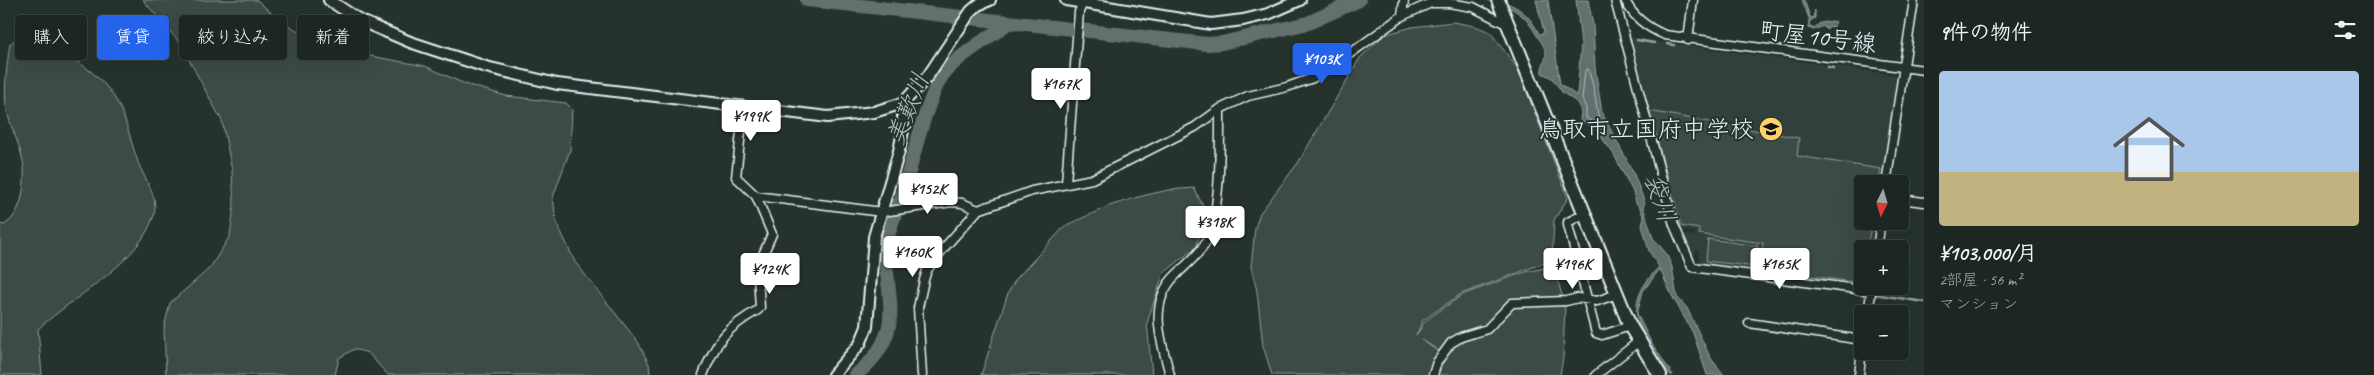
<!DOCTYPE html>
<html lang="ja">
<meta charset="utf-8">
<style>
body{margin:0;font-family:Caveat,"Klee One",sans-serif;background:#252e2a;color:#f1f3f6;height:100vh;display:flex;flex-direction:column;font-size:19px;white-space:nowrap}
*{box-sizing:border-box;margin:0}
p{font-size:16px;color:#a0a5a5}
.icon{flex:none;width:28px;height:28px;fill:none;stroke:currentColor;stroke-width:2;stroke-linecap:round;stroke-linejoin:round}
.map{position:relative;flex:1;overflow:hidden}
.sheet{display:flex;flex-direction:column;background:#1c2622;width:450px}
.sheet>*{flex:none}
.guide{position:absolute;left:15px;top:15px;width:475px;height:45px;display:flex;gap:10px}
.needle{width:32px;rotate:185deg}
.tools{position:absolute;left:1854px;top:175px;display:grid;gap:10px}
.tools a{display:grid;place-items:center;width:55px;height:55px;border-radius:5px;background:#1c2622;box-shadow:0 5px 20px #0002,0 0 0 1px #3a4340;font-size:25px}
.price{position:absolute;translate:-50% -42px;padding:0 11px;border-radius:5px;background:#fff;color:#222;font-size:16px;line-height:32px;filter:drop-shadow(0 1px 2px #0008)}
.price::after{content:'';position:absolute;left:50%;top:30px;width:15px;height:11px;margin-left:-8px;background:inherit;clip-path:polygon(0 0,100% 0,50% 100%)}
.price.active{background:#2563eb;color:#fff}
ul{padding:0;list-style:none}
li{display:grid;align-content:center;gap:10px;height:265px;padding:0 15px}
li+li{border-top:1px solid #3a4340}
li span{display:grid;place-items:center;height:155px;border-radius:5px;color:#555}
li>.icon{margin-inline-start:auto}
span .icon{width:90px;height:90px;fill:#fffc;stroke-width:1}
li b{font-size:21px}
h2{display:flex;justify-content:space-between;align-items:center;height:60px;padding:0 15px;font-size:21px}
.pill{padding:0 18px;border-radius:5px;background:#1c2622;box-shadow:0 5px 20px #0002,0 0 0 1px #3a4340;font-size:18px;line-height:45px}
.pill.active{background:#2563eb;color:#fff}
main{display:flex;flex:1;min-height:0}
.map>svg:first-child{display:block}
</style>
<main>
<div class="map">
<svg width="1924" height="375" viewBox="0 0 1924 375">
<rect width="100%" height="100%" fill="#26332d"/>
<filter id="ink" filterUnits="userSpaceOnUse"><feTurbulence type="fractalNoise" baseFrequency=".02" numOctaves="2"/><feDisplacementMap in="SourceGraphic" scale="10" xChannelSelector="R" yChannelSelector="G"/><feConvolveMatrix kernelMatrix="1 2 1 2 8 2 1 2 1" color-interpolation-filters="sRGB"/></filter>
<g filter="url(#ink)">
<!-- built -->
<path fill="#333f3a" d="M 1625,37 L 1896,75 L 1899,79 L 1884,184 L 1862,184 L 1862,221 L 1878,221 L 1874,249 L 1862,249 L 1864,286 L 1862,288 L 1699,265 L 1699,251 L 1696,250 L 1694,259 L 1692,259 L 1682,234 L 1695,236 L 1696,232 L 1681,230 L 1677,227 Z"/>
<!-- green -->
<path fill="#3e4b47" stroke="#939ea0" d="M 143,0 L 257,0 L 278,19 L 318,43 L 365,55 L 425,66 L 465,84 L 506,96 L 566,103 L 572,109 L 570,150 L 553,197 L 556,221 L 575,262 L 638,342 L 649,364 L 650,375 L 388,375 L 368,353 L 354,349 L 339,358 L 335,375 L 166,375 L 164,328 L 170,303 L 210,268 L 230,236 L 234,205 L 232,170 L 222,121 L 180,43 Z
M 1453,22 L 1475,26 L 1490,32 L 1518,69 L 1568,198 L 1554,220 L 1552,260 L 1461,294 L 1423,320 L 1416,336 L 1425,321 L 1462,295 L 1522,273 L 1553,266 L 1563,298 L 1512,300 L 1489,325 L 1441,352 L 1422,340 L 1440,353 L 1431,375 L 1272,375 L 1263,346 L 1257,291 L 1251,267 L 1255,228 L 1260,213 L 1298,163 L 1360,58 L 1384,35 L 1412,27 Z
M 18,37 C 55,46 98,67 117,102 C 127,120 130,140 137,159 C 144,182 163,197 151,223 C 132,267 74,296 38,329 L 42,375 L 0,375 L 0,224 L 4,225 C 21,216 25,188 24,170 C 23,148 9,127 6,106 C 4,85 7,64 10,44 Z
M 1649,111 L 1799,138 L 1797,156 L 1881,169 L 1878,184 L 1862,184 L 1862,221 L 1872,221 L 1867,249 L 1862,249 L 1861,283 L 1759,269 L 1763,243 L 1699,234 L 1699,229 L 1681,226 Z
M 1194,188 L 1204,208 L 1197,246 L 1163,274 L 1147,323 L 1152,375 L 981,375 L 1008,293 L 1016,279 L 1065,226 L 1109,206 L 1138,197 L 1168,190 Z
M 1708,239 L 1758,246 L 1756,267 L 1706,261 Z
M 1565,303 L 1563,358 L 1560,375 L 1435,375 L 1438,364 L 1454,343 L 1473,334 L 1514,305 Z"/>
<!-- water -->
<path fill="#636f6d" stroke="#98a3a5" d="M 1487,0 C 1511,0 1529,12 1539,34 L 1542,34 L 1544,32 L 1536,0 L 1548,0 L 1560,84 L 1577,96 L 1581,44 L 1576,0 L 1588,0 L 1593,25 L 1595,68 L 1602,113 L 1633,172 L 1645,203 L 1643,207 L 1653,238 L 1666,253 L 1672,267 L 1677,297 L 1687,308 L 1710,357 L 1724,375 L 1707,375 L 1693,333 L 1671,294 L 1660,269 L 1643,291 L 1637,314 L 1652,344 L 1673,375 L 1670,375 C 1642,335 1617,309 1659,267 L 1649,251 L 1642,225 L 1644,218 L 1640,208 L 1636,203 L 1633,192 L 1613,153 L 1595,129 L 1580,120 L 1581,113 L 1579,104 L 1562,92 L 1552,78 L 1542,73 C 1541,65 1546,62 1546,54 C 1545,46 1540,41 1536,34 C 1522,10 1512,8 1487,0 Z
M 1804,0 L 1810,17 L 1813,18 L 1815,10 L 1815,18 L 1809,22 L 1810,27 L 1814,28 L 1820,23 L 1833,21 L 1835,22 L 1834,27 L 1828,26 L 1827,30 L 1823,26 L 1814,30 L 1809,28 L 1809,18 L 1802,1 Z"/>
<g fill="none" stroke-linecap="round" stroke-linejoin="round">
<!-- shore -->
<path stroke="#b3bdc0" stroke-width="1" d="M 1588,69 L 1593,85 L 1599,121 L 1597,124 L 1586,118 L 1586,108 L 1582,99 L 1585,71 Z"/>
<!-- stream -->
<path stroke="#98a3a5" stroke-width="2.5" d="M 1637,40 L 1654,43
M 1667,44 L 1674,45
M 1828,67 L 1833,68
M 1908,72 L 1924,74
M 1768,281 L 1866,294
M 1874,294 L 1924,302"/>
<!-- river -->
<path stroke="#636f6d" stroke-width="14" d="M 807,0 L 1207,44 L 1222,43 L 1308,23 L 1359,0
M 855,375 C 870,364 883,348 888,330 C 895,305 884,273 886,247 C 888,228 897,211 903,193 C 914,156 922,116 939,81 C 949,60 989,39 1008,23"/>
<!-- minor casing -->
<g stroke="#e8f1f8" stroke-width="11">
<path id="minor" d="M 1615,0 L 1674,225 L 1692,267 L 1871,291
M 1625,0 C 1633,18 1648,28 1665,35 L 1924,70
M 1402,16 L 1404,0
M 1688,40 L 1693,0
M 744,105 L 736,177 L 756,196 L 882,212 L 952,202 L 962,203 L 978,210
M 1066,183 L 1079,12 L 1083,2
M 1886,184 L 1914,0
M 1900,199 L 1924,202
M 1586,213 L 1568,222 L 1568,225 L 1596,333 L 1602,335 L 1630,326
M 1877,249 L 1881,221
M 1868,314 L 1872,286
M 1749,323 L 1862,340
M 703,375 C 716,341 726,328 758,310 L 760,307 L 758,276 L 761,259 L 772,234 L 756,196
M 922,375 L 918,308 L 924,280 L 927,270 L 943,249 L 978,210 L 1032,191 L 1092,179 L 1195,127 L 1220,109 L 1248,96 L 1287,87 L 1313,78 L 1351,53 L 1402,16 L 1431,3 L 1449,3 L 1473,7 L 1508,25
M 1170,375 C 1161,341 1147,303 1176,275 C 1187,264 1202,252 1208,238 C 1221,209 1220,142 1220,109
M 1433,375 L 1437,362 L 1451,343 L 1461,337 L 1487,329 L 1512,303 L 1566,301 L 1578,298 L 1597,301 L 1617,294
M 1596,375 L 1638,342
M 1859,375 L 1862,350"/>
</g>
<!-- tertiary casing -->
<g stroke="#e8f1f8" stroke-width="14">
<path id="tertiary" d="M 329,0 L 361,21 L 410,42 L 486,67 L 557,84 L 828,117 L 874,112 L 903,103 L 928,76 L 971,11 L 978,5 L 990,0
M 1066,0 L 1211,24 L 1243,20 L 1268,14 L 1300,0
M 833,375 L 860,344 L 867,327 L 874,237 L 899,151 L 903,131 L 903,103"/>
</g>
<!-- primary casing -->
<g stroke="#e8f1f8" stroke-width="16">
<path id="primary" d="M 1498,0 L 1630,326 L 1660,375"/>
</g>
<!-- minor -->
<use href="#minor" stroke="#26332d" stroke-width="8"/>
<!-- tertiary -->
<use href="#tertiary" stroke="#26332d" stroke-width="10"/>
<!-- primary -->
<use href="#primary" stroke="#26332d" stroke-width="12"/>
</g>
</g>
<!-- icons -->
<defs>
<g id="school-disc" transform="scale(1.25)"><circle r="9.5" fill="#ffd166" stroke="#26332d"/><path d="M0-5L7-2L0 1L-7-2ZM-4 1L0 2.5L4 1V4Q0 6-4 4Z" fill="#111"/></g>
</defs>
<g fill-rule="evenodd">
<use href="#school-disc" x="1771" y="129"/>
</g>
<g text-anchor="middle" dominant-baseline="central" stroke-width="4" stroke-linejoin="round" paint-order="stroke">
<!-- street labels -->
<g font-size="24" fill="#e8f1f8" stroke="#26332d">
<text transform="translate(1818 37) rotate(7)">町屋10号線</text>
</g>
<!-- poi labels -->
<g font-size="24" fill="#e8f1f8" stroke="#26332d" text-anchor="end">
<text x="1754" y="129">鳥取市立国府中学校</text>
</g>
<!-- water labels -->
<g font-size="25" font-style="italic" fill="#b3bdc0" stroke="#26332d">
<text transform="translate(908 109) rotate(-68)">美歎川</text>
<text transform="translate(1660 198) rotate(72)">袋川</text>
</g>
</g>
</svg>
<div class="tools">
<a><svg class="needle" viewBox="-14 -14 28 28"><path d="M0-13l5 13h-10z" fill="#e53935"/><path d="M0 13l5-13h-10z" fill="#a0a5a5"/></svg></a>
<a>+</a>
<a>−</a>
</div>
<b class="price active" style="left:1322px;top:85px">¥103K</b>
<b class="price" style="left:1061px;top:110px">¥167K</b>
<b class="price" style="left:751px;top:142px">¥199K</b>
<b class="price" style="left:928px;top:215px">¥152K</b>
<b class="price" style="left:1215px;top:248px">¥318K</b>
<b class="price" style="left:913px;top:278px">¥160K</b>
<b class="price" style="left:1573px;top:290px">¥196K</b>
<b class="price" style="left:1780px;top:290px">¥165K</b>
<b class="price" style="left:770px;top:295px">¥124K</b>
<div class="guide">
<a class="pill">購入</a>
<a class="pill active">賃貸</a>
<a class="pill">絞り込み</a>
<a class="pill">新着</a>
</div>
</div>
<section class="sheet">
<h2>9件の物件<svg class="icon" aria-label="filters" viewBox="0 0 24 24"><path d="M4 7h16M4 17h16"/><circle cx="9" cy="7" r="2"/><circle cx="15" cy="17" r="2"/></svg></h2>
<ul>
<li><span style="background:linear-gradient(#a9c7e8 65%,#c2b280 0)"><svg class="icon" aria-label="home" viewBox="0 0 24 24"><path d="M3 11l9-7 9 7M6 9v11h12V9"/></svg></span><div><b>¥103,000/月</b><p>2部屋 · 56 m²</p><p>マンション</p></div></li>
</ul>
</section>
</main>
